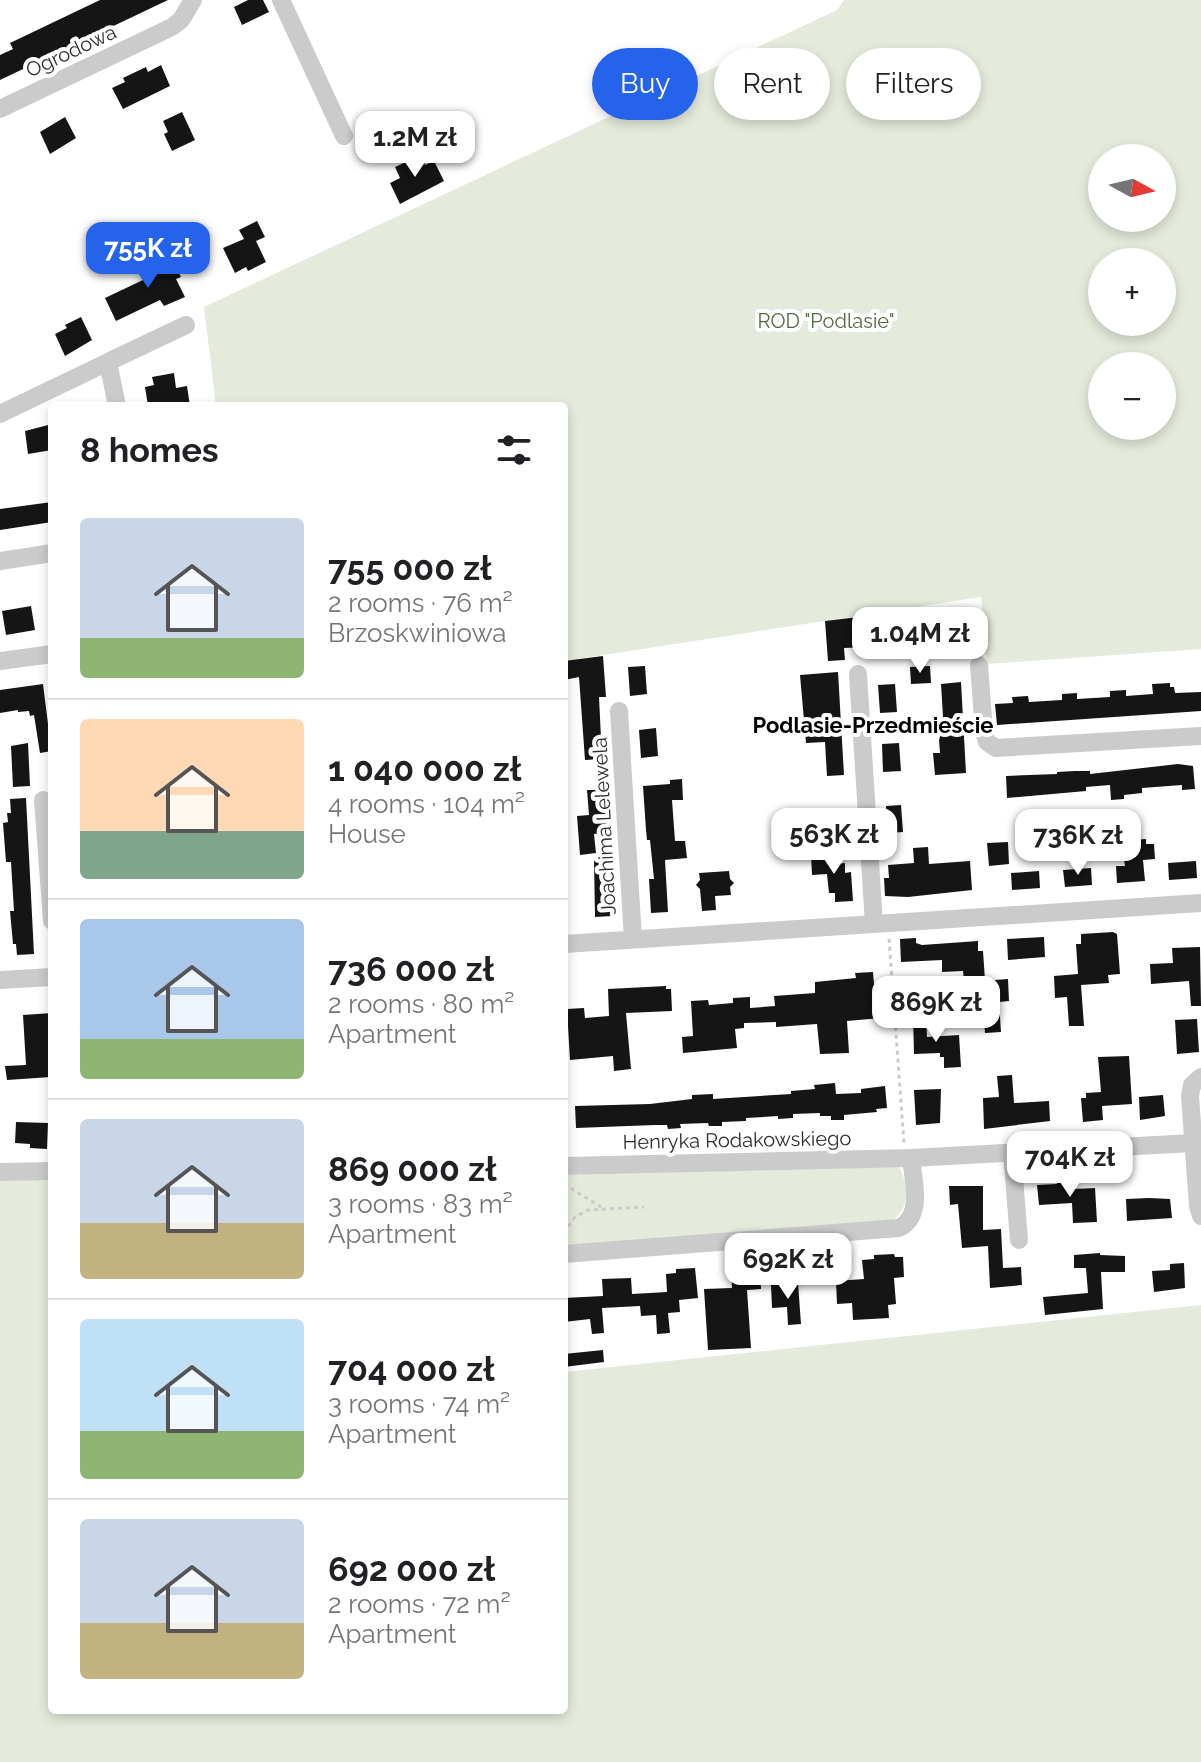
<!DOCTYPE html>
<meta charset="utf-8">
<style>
body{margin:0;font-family:Raleway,sans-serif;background:#f2f2f2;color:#202124;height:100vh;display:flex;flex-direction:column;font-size:30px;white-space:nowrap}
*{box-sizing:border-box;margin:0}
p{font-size:26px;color:#757577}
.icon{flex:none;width:44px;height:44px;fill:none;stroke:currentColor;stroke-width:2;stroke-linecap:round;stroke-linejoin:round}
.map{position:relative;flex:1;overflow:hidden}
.drawer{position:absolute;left:48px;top:402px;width:520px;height:1312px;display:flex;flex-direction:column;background:#fff;border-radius:8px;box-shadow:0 4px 12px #0003}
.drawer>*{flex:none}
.banner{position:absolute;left:592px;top:48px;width:488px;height:72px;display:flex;gap:16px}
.needle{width:52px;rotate:98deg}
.buttons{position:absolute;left:1088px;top:144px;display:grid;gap:16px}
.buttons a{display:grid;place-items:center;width:88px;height:88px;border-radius:50%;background:#fff;box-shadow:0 4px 12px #0003;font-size:40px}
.price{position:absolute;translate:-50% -68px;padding:0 18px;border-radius:16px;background:#fff;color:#222;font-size:26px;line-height:52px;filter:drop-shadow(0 2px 4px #0008)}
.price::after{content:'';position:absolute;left:50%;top:48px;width:24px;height:18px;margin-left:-12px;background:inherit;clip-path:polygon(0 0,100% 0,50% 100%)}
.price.current{background:#2563eb;color:#fff}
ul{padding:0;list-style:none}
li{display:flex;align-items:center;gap:24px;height:200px;padding:0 32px}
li+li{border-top:2px solid #e0e0e0}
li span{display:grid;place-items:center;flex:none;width:224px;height:160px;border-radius:8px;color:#555}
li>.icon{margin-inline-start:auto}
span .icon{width:96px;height:96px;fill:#fffc;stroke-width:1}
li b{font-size:34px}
h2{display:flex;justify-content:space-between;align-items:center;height:96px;padding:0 32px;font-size:34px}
.pill{padding:0 28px;border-radius:36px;background:#fff;box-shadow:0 4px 12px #0003;font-size:28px;line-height:72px}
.pill.current{background:#2563eb;color:#fff}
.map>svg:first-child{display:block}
</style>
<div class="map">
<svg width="1201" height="1762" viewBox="0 0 1201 1762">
<rect width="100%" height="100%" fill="#fff"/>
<!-- green -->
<path fill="#e4ebdc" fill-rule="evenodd" d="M 844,0 L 1201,0 L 1201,649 L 987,664 L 981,597 L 564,661 L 564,406 L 216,406 L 204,307 L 837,10 ZM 1102,158 L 1162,158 L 1162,218 L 1102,218 ZM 1102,262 L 1162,262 L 1162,322 L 1102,322 ZM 1102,366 L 1162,366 L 1162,426 L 1102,426 Z
M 899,1167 C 910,1188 910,1208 890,1223 L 564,1247 L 564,1175 Z
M 0,1178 L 52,1179 L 52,1710 L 564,1710 L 564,1372 L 1201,1305 L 1201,1762 L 0,1762 Z"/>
<!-- building -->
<path fill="#151515" d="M 100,0 L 168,0 L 0,80 L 0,55 L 13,49 L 10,43 Z
M 248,0 L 263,0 L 269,12 L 242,25 L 234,7 Z
M 161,65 L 170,86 L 123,109 L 112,88 L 125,82 L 123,78 L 146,67 L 148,72 Z
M 182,112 L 195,140 L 172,151 L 164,134 L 168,132 L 163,121 Z
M 65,117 L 76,138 L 50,154 L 40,132 Z
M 421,155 L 425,165 L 434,161 L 444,181 L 400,204 L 390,183 L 400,178 L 395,167 Z
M 257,221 L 265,237 L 256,241 L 266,262 L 248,271 L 246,267 L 235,273 L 223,248 L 244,239 L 239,230 Z
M 171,257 L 181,277 L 176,279 L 185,297 L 164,306 L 160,300 L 116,321 L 105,298 L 145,279 L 141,271 Z
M 81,317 L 92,340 L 65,356 L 55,334 L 67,328 L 65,325 Z
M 174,373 L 176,388 L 187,386 L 190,406 L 148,406 L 145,387 L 154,385 L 152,377 Z
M 52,424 L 52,450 L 28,454 L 25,431 Z
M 52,502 L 52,522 L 0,530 L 0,509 Z
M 31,606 L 35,630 L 6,635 L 2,611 Z
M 883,614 L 886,657 L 869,658 L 868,647 L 844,648 L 845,660 L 828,661 L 825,621 Z
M 968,615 L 969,652 L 941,654 L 940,627 L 945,627 L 944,616 Z
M 603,656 L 606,697 L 599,697 L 602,759 L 585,760 L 579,677 L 564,680 L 564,661 Z
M 645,666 L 647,694 L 630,696 L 628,667 Z
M 930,666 L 931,683 L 911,684 L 910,667 Z
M 838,672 L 844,775 L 827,776 L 825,742 L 806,743 L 800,675 Z
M 961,682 L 966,773 L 935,775 L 933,753 L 940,753 L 939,740 L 941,733 L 944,733 L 941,684 Z
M 1170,683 L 1170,687 L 1174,687 L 1175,693 L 1201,692 L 1201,711 L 997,725 L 995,704 L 1013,703 L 1012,697 L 1028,696 L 1029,702 L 1062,700 L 1062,694 L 1077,693 L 1077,699 L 1110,697 L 1110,691 L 1126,690 L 1126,696 L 1153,694 L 1152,684 Z
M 43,684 L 48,724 L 52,723 L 52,751 L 40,753 L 34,715 L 30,716 L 29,711 L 18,712 L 18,710 L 0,713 L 0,690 Z
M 895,684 L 897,712 L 880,713 L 878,685 Z
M 656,728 L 658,756 L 641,758 L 639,730 Z
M 28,743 L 30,786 L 13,787 L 11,746 Z
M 899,743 L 901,771 L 883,772 L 882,744 Z
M 1178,764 L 1193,766 L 1195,789 L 1182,790 L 1182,785 L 1142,788 L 1142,793 L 1124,795 L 1124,799 L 1111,800 L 1110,785 L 1086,787 L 1086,791 L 1007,798 L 1006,776 L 1057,774 L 1057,772 L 1075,771 L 1090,771 L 1090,774 Z
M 682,779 L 683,800 L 672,800 L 675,841 L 685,841 L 687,858 L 665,860 L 668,912 L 651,913 L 649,879 L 654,879 L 650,840 L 647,840 L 646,830 L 643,786 L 670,784 L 670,780 Z
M 587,790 L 604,790 L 607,833 L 594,834 L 596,853 L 580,855 L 577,816 L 589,815 Z
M 26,798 L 34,954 L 17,955 L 16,944 L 13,944 L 10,911 L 14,911 L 11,862 L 6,862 L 3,823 L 8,822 L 7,813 L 11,813 L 10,799 Z
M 901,805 L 903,832 L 888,833 L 886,806 Z
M 846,808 L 848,836 L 831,837 L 829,809 Z
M 1146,839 L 1146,844 L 1154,844 L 1155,859 L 1143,860 L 1145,881 L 1117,883 L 1116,866 L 1125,866 L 1124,860 L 1132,859 L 1131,840 Z
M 1008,842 L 1009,864 L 989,866 L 987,843 Z
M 928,847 L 929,864 L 970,861 L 972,890 L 908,897 L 885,896 L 884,878 L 889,878 L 888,865 L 914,863 L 913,848 Z
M 836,853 L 836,864 L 845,863 L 845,873 L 851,872 L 853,901 L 835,902 L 835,893 L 829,893 L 827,874 L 812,875 L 811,854 Z
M 609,859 L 612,916 L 595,917 L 594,860 Z
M 1196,861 L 1197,878 L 1169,880 L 1168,863 Z
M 1091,868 L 1092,885 L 1065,887 L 1063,870 Z
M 729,871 L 730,879 L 734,883 L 730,887 L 731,895 L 715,896 L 716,910 L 702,911 L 700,889 L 696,885 L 700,880 L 699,873 Z
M 1039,871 L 1040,888 L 1012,890 L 1011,873 Z
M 1113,932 L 1117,934 L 1120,974 L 1108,975 L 1109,983 L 1081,985 L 1084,1026 L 1069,1026 L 1067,997 L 1055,998 L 1054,976 L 1078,974 L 1076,944 L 1081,944 L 1081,934 Z
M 1044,937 L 1045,957 L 1008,960 L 1007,939 Z
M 916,938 L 916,943 L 922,945 L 978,941 L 978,951 L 983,951 L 985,980 L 964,981 L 963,971 L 942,972 L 942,960 L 901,962 L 900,939 Z
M 1200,947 L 1201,1006 L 1191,1006 L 1189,981 L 1151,984 L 1150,964 L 1173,963 L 1172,948 Z
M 873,972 L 874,984 L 877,984 L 881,1018 L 847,1021 L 849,1053 L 820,1054 L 817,1024 L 776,1027 L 776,1022 L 744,1023 L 744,1028 L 735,1029 L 737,1048 L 683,1053 L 682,1037 L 693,1036 L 691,1001 L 708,1000 L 709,1005 L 733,1003 L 733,998 L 750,997 L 750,1008 L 775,1006 L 774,996 L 815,993 L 815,982 L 856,978 L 855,973 Z
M 1008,979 L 1009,1001 L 999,1002 L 1001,1032 L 985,1033 L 981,981 Z
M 666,986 L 666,989 L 671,989 L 672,1011 L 626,1013 L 631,1069 L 614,1071 L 613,1056 L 570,1060 L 567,1009 L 584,1008 L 585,1018 L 609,1016 L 608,989 Z
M 52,1013 L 51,1077 L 7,1080 L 5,1066 L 26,1065 L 23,1015 Z
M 926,1015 L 927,1037 L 959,1035 L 961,1067 L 944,1068 L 944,1057 L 940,1057 L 940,1053 L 914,1054 L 913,1016 Z
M 1197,1019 L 1199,1052 L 1177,1054 L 1175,1020 Z
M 1129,1056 L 1132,1104 L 1102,1106 L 1103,1120 L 1083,1122 L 1081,1098 L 1086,1098 L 1086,1093 L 1101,1092 L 1098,1057 Z
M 1012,1075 L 1014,1103 L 1049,1101 L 1050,1121 L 984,1129 L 983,1098 L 999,1097 L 997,1076 Z
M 835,1083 L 836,1094 L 861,1093 L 861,1089 L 885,1086 L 887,1108 L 876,1109 L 877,1112 L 844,1115 L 844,1120 L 831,1120 L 831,1116 L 820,1116 L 820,1113 L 793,1114 L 793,1118 L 778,1119 L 778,1116 L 746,1118 L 746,1121 L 722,1122 L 722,1126 L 709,1126 L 708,1123 L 680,1124 L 681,1128 L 668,1129 L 667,1125 L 655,1125 L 576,1128 L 575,1106 L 650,1104 L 692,1099 L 692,1095 L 713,1094 L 713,1099 L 791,1094 L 791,1091 L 815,1089 L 814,1085 Z
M 941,1089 L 940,1123 L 916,1125 L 914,1090 Z
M 1163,1095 L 1165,1116 L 1140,1120 L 1139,1097 Z
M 16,1122 L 48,1123 L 47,1149 L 30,1148 L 30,1144 L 15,1143 Z
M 1072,1178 L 1073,1189 L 1095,1188 L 1097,1222 L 1073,1223 L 1072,1203 L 1039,1205 L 1037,1185 L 1057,1184 L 1056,1179 Z
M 949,1186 L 983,1186 L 983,1230 L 1001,1229 L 1003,1268 L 1021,1267 L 1022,1285 L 990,1288 L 988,1246 L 962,1248 L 958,1204 L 950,1205 Z
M 1149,1198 L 1170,1199 L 1172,1218 L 1127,1221 L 1126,1199 Z
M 1100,1253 L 1100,1255 L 1125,1256 L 1125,1272 L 1101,1272 L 1103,1309 L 1045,1315 L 1043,1297 L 1088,1293 L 1086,1268 L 1074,1268 L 1074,1255 Z
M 894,1254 L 895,1257 L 903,1257 L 904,1277 L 894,1278 L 896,1304 L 888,1305 L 889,1318 L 853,1320 L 852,1303 L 837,1304 L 836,1281 L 864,1279 L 862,1260 L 874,1259 L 874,1255 Z
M 1184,1263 L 1185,1288 L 1154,1292 L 1152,1271 L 1170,1270 L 1170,1264 Z
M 760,1265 L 761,1289 L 747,1290 L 751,1348 L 708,1350 L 704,1289 L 732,1288 L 731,1269 L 740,1269 L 740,1266 Z
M 695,1268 L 698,1298 L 679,1300 L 680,1312 L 668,1313 L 670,1333 L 657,1334 L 656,1315 L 641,1316 L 640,1306 L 602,1308 L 604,1333 L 592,1334 L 590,1319 L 564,1322 L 564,1298 L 603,1296 L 602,1279 L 631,1278 L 632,1294 L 667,1292 L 666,1274 L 676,1273 L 676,1269 Z
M 798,1283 L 801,1324 L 788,1325 L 787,1307 L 772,1308 L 771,1285 Z
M 603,1350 L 604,1362 L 564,1367 L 564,1354 Z"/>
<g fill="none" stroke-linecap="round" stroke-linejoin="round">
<!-- path -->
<path stroke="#cbcbcb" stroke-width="3" stroke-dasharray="4 4" stroke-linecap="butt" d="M 889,939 L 904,1143
M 564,1184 L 601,1207
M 564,1233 L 575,1217 L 588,1210 L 644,1207"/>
<!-- minor -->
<path stroke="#cbcbcb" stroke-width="18" d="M 281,0 L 344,136
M 0,109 L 172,27 L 181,20 L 193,0
M 117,406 L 108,362 L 186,325
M 0,414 L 108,362
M 0,561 L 52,553
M 0,661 L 52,654
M 979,665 L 984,732 L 987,742 L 996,748 L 1201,736
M 858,674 L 874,924
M 619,711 L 633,939
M 43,800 L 52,921
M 564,944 L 1201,903
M 0,980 L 52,977
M 1201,1077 L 1192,1085 L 1190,1096 L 1198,1206 L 1201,1216
M 1012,1152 L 1019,1240
M 564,1166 L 911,1158 L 1193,1143
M 0,1172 L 52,1171
M 564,1254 L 899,1228 C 924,1216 913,1180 911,1158"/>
</g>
<g text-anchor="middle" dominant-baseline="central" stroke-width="8" stroke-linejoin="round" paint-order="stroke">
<!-- street labels -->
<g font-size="20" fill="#2e2e2e" stroke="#fff">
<text transform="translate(71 51) rotate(-25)">Ogrodowa</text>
<text transform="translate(604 826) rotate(-93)">Joachima Lelewela</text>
<text transform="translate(737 1140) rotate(-1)">Henryka Rodakowskiego</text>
</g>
<!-- park labels -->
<g font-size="20" fill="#52683c" stroke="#fff">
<text x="826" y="321">ROD "Podlasie"</text>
</g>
<!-- neighbourhood labels -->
<g font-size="22" font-weight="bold" fill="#000" stroke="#fff">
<text x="873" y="725">Podlasie-Przedmieście</text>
</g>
</g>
</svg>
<div class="buttons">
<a><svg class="needle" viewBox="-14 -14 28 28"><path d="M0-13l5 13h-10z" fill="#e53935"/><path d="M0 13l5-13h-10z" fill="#757577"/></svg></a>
<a>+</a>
<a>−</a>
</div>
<b class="price" style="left:415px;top:179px">1.2M zł</b>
<b class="price current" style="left:148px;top:290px">755K zł</b>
<b class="price" style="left:920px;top:675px">1.04M zł</b>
<b class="price" style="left:834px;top:876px">563K zł</b>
<b class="price" style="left:1078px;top:877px">736K zł</b>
<b class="price" style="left:936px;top:1044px">869K zł</b>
<b class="price" style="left:1070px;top:1199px">704K zł</b>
<b class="price" style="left:788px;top:1301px">692K zł</b>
<div class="banner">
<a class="pill current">Buy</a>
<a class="pill">Rent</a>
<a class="pill">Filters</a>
</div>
<section class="drawer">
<h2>8 homes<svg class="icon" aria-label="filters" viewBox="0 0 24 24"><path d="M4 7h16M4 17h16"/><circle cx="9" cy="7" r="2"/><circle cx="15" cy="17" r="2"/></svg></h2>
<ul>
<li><span style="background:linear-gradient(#c9d6e8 75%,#8fb573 0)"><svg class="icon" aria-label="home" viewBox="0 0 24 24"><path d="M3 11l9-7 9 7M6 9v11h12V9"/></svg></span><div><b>755 000 zł</b><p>2 rooms · 76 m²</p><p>Brzoskwiniowa</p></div></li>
<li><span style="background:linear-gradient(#ffd9b3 70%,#7fa58c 0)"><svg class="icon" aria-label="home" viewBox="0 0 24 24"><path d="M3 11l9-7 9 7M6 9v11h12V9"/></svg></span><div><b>1 040 000 zł</b><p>4 rooms · 104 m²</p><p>House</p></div></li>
<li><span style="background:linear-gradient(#a9c7e8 75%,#8fb573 0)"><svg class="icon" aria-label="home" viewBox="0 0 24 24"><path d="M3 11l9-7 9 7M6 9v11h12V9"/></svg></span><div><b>736 000 zł</b><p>2 rooms · 80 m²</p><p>Apartment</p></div></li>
<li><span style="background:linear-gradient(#c9d6e8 65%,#c2b280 0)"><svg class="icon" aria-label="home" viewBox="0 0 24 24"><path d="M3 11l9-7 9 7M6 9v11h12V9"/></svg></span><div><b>869 000 zł</b><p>3 rooms · 83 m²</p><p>Apartment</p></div></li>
<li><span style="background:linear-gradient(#bfe0f5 70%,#8fb573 0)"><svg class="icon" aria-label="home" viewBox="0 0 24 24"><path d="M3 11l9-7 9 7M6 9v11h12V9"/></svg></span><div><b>704 000 zł</b><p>3 rooms · 74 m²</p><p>Apartment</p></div></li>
<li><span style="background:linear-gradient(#c9d6e8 65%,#c2b280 0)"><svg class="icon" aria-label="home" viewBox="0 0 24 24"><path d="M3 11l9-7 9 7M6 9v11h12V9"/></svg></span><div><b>692 000 zł</b><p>2 rooms · 72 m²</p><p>Apartment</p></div></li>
</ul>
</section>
</div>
